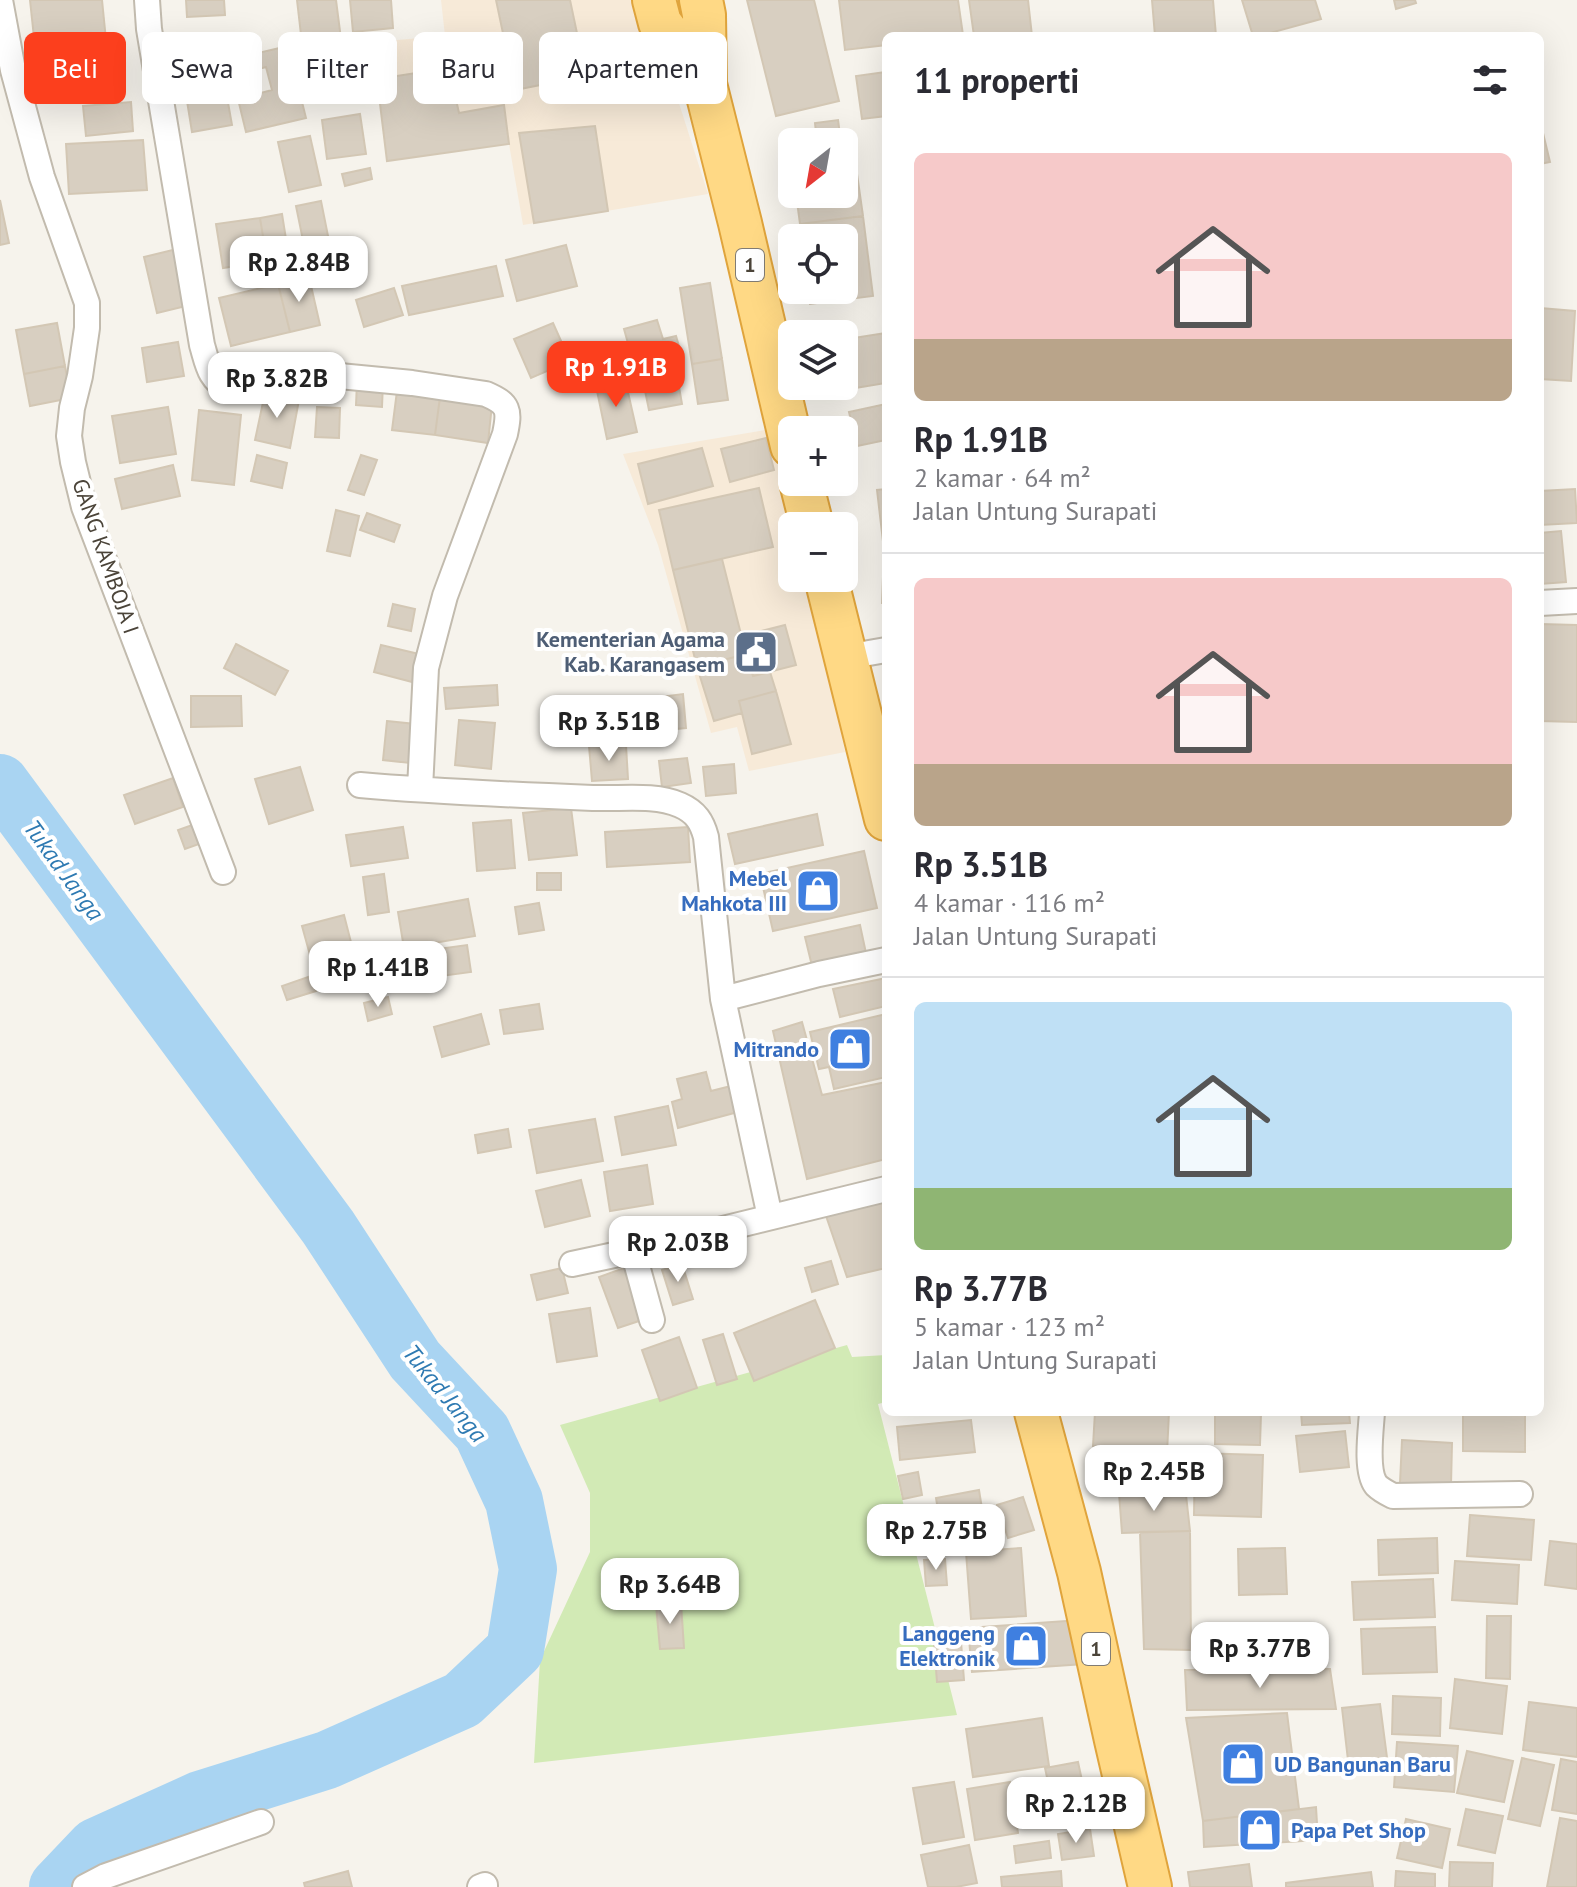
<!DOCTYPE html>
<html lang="id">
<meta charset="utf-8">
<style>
body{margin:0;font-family:"PT Sans",sans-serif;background:#f2f2f3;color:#2b2b33;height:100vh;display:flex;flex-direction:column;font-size:30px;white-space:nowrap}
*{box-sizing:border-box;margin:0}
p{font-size:26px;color:#7c7c81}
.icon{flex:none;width:44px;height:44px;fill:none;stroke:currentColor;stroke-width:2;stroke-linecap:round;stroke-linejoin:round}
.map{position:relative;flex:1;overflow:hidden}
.panel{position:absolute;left:882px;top:32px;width:662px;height:1384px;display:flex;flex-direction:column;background:#fff;border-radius:12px;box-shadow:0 8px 32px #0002}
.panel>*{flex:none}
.top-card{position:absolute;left:24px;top:32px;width:738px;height:72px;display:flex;gap:16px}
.needle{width:52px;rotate:211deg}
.controls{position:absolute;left:778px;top:128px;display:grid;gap:16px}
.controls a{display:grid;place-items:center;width:80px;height:80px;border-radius:12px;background:#fff;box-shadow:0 8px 32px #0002;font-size:40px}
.price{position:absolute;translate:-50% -68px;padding:0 18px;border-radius:16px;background:#fff;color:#222;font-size:26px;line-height:52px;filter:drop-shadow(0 2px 4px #0008)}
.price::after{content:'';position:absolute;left:50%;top:48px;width:24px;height:18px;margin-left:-12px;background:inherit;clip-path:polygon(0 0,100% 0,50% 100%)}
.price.active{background:#fc3f1d;color:#fff}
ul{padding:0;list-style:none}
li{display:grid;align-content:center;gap:16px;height:424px;padding:0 32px}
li+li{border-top:2px solid #e1e1e2}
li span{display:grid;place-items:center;height:248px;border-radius:12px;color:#555}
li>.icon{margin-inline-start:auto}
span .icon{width:144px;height:144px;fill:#fffc;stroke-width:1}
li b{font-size:34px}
h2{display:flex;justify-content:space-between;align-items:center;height:96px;padding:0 32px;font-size:34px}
.pill{padding:0 28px;border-radius:12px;background:#fff;box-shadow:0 8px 32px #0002;font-size:28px;line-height:72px}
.pill.active{background:#fc3f1d;color:#fff}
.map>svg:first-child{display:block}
</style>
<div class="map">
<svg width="1577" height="1887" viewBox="0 0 1577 1887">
<rect width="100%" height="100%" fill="#f6f3ec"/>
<!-- commercial -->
<path fill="#f7ead8" d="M 441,0 L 646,0 L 708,194 L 523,225 L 509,144 L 387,161 L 373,42 L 445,36 Z
M 777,428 L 798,526 L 792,526 L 792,578 L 809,578 L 845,752 L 749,771 L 737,727 L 711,733 L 658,545 L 623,454 Z"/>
<!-- green -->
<path fill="#d2eab5" d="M 847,1345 L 852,1357 L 886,1355 L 886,1402 L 878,1404 L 957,1715 L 534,1763 L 540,1660 L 590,1552 L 590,1493 L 560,1425 Z"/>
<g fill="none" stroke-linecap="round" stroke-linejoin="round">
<!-- river -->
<path stroke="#a9d4f2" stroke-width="58" d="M 0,783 L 328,1227 L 415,1360 L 482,1432 L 514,1501 L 528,1569 L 515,1650 L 462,1700 L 327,1760 L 200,1800 L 96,1847 L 58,1887"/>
</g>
<!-- building -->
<path fill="#d8cfc1" stroke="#d3c7b4" stroke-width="2" d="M 30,0 L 102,0 L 106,40 L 35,47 Z
M 186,0 L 224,0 L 225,15 L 187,17 Z
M 297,0 L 336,0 L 342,47 L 303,52 Z
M 350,0 L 391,0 L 393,28 L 353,32 Z
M 496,0 L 570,0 L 586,76 L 515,90 Z
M 747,0 L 814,0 L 839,101 L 776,116 Z
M 839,0 L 958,0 L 963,35 L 886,36 L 886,45 L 845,50 Z
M 969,0 L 1028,0 L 1032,36 L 974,36 Z
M 1152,0 L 1213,0 L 1216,36 L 1155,36 Z
M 1242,0 L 1315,0 L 1321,19 L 1259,36 L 1253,36 Z
M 1394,0 L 1415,0 L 1416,3 L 1396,9 Z
M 288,46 L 306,118 L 246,132 L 238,99 L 272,90 L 266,67 L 240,74 L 237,58 Z
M 507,51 L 514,84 L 461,93 L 457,59 Z
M 109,57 L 114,90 L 50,100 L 45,67 Z
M 449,68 L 459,113 L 504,105 L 509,144 L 387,161 L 377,79 Z
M 222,69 L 232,125 L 192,132 L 183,76 Z
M 886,72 L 886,116 L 862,119 L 856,76 Z
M 131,102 L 133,131 L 86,136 L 83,106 Z
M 360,114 L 366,154 L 327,159 L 322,120 Z
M 838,120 L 841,142 L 817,142 L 815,123 Z
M 595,126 L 608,211 L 534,223 L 519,133 Z
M 1540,133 L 1543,133 L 1550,162 L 1540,164 Z
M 310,136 L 321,185 L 289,192 L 278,142 Z
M 143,140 L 147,190 L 69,194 L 66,144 Z
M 854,153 L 863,216 L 800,224 L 796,194 L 844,194 L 844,154 Z
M 370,168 L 372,179 L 345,186 L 342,174 Z
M 0,200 L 9,243 L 0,245 Z
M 321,201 L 332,256 L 307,260 L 296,206 Z
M 282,214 L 289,258 L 267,261 L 260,218 Z
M 863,216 L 873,296 L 810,304 L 808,290 L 844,290 L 844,238 L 801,238 L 800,224 Z
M 260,218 L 267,261 L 223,268 L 216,224 Z
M 566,245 L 577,286 L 517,301 L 506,260 Z
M 177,249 L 190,305 L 157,313 L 144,257 Z
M 496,266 L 503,296 L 409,315 L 402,286 Z
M 309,277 L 320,325 L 290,332 L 278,284 Z
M 710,283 L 722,359 L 692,364 L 680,288 Z
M 278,284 L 290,332 L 231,346 L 219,298 Z
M 394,288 L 403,315 L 364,327 L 356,300 Z
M 1540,308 L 1575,311 L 1571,381 L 1540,379 Z
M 657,320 L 663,339 L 676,336 L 683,360 L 629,374 L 622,349 L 629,347 L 624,329 Z
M 57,323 L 65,366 L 24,374 L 16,330 Z
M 553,323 L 570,361 L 531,378 L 514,339 Z
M 886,333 L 886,383 L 855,388 L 847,339 Z
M 178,342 L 184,376 L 147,382 L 142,348 Z
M 722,359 L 728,400 L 698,404 L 692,364 Z
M 65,366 L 71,398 L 30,406 L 24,374 Z
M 676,370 L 682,404 L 649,410 L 642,376 Z
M 625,379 L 637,432 L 607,439 L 596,386 Z
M 357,382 L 383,383 L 382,407 L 356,405 Z
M 397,391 L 440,397 L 435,435 L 392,430 Z
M 265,393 L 299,400 L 290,448 L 255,440 Z
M 440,397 L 492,404 L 488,443 L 435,435 Z
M 886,404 L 886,440 L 857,446 L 849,412 Z
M 168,407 L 176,454 L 120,463 L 112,416 Z
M 317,407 L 340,408 L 339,438 L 315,437 Z
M 199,410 L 241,415 L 234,485 L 192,480 Z
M 766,438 L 774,470 L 730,482 L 721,449 Z
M 702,448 L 713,486 L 648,504 L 638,464 Z
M 257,455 L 287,463 L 282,488 L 251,481 Z
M 361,455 L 377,460 L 364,495 L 348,490 Z
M 173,465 L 180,496 L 122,509 L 115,479 Z
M 759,488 L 773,547 L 673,570 L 659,510 Z
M 886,489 L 886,550 L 884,550 L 877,490 Z
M 1575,489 L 1577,523 L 1540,525 L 1540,491 Z
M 336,510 L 359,516 L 350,556 L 327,551 Z
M 367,513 L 400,525 L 394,542 L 360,530 Z
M 1561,531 L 1566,582 L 1540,584 L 1540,533 Z
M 884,550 L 886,550 L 886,603 L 882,603 Z
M 722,559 L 746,654 L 697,667 L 673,570 Z
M 393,604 L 415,609 L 411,631 L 388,626 Z
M 1540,624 L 1577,625 L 1577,722 L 1540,721 Z
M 785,625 L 796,665 L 753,676 L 742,636 Z
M 236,644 L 288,671 L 275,695 L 224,668 Z
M 381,645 L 419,654 L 412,682 L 374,672 Z
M 746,654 L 753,676 L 770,672 L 776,691 L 739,701 L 742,713 L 714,721 L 697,667 Z
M 497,685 L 498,705 L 446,709 L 444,688 Z
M 776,691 L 791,744 L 752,754 L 739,701 Z
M 683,694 L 686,728 L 655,731 L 651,698 Z
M 191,696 L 241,696 L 242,726 L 191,727 Z
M 459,720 L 495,723 L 491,769 L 455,765 Z
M 387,721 L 415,724 L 410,763 L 383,760 Z
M 626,745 L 628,779 L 592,781 L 589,746 Z
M 687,758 L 691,783 L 662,787 L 659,761 Z
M 734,764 L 736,793 L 706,796 L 703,767 Z
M 300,767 L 313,810 L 269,824 L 255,779 Z
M 173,778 L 183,807 L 135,824 L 124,795 Z
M 571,808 L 577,855 L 529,860 L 523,813 Z
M 817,814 L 823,845 L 735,864 L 728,834 Z
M 511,820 L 515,868 L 477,871 L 473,823 Z
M 195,824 L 202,843 L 185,849 L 178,830 Z
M 403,827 L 408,858 L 351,866 L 346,835 Z
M 688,827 L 690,862 L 607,867 L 605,832 Z
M 864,851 L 877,908 L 773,931 L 760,874 Z
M 537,873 L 561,873 L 561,890 L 537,890 Z
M 384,874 L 389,912 L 368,915 L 363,877 Z
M 468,899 L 475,936 L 404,948 L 398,912 Z
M 539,903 L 544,930 L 519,934 L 515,907 Z
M 344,915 L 354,954 L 313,966 L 302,926 Z
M 860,925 L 867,958 L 813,970 L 805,937 Z
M 467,945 L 471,972 L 412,980 L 408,953 Z
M 311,976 L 316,991 L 287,1000 L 282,986 Z
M 886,978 L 886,1006 L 840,1017 L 833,989 Z
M 388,997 L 392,1014 L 368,1021 L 364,1003 Z
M 539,1004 L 543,1029 L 504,1034 L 500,1010 Z
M 481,1014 L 489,1044 L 442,1057 L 434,1027 Z
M 886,1014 L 886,1077 L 834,1089 L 829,1067 L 819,1069 L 810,1032 Z
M 802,1022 L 822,1095 L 886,1082 L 886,1159 L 807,1179 L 773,1031 Z
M 706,1072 L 711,1091 L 731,1086 L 738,1112 L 678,1128 L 672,1102 L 682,1099 L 677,1079 Z
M 668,1106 L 676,1145 L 622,1155 L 615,1117 Z
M 595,1119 L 603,1161 L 537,1173 L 529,1130 Z
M 508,1129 L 511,1147 L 478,1153 L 475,1135 Z
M 647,1165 L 653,1204 L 610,1211 L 604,1172 Z
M 581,1180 L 590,1216 L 545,1227 L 536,1191 Z
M 886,1197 L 886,1268 L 847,1277 L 824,1210 Z
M 831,1261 L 838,1284 L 812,1292 L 805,1268 Z
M 682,1264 L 693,1299 L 673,1305 L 662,1270 Z
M 627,1267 L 645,1319 L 618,1328 L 599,1277 Z
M 562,1268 L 568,1293 L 537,1300 L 531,1275 Z
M 815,1300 L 835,1348 L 754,1381 L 734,1333 Z
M 590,1308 L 597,1356 L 557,1362 L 549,1314 Z
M 723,1334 L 737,1379 L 717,1385 L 703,1340 Z
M 679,1337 L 697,1388 L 660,1401 L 642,1350 Z
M 1095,1412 L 1169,1412 L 1165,1494 L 1108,1494 L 1108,1447 L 1093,1446 Z
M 1301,1412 L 1349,1412 L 1350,1423 L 1302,1425 Z
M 1463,1412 L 1525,1412 L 1525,1452 L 1463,1451 Z
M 1215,1413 L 1261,1414 L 1260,1445 L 1215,1444 Z
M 971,1420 L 975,1452 L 900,1460 L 897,1427 Z
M 1345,1431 L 1349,1467 L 1300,1472 L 1296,1436 Z
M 1402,1440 L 1452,1443 L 1451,1485 L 1400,1483 Z
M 1195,1453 L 1263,1455 L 1261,1517 L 1194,1515 Z
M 918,1472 L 922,1495 L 903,1499 L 898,1476 Z
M 979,1490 L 984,1521 L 941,1528 L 936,1498 Z
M 1119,1493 L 1186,1495 L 1190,1531 L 1122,1533 Z
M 1023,1497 L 1034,1530 L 1008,1538 L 997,1505 Z
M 1470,1515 L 1534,1520 L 1531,1560 L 1467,1556 Z
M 1190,1531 L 1191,1650 L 1144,1649 L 1140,1532 Z
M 1437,1538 L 1438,1573 L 1379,1575 L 1378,1540 Z
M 1550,1541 L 1577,1544 L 1577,1589 L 1545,1585 Z
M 1021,1548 L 1026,1616 L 971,1619 L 966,1552 Z
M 1285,1548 L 1287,1594 L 1239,1595 L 1238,1549 Z
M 945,1559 L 947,1585 L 926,1586 L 924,1560 Z
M 1455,1561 L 1519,1565 L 1517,1604 L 1452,1600 Z
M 1433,1579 L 1435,1617 L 1354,1620 L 1352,1582 Z
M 681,1603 L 684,1648 L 660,1649 L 656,1605 Z
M 1487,1616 L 1511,1616 L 1510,1679 L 1486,1678 Z
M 1080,1620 L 1084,1664 L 972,1672 L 968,1628 Z
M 1435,1627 L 1437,1672 L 1363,1674 L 1361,1629 Z
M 960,1629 L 964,1680 L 937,1682 L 933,1631 Z
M 1240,1634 L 1292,1635 L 1292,1667 L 1240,1666 Z
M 1330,1669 L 1336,1709 L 1187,1710 L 1185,1670 Z
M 1455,1679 L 1507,1686 L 1502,1734 L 1450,1728 Z
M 1393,1696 L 1441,1698 L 1440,1736 L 1392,1734 Z
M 1529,1702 L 1577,1708 L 1577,1757 L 1523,1750 Z
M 1380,1704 L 1388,1765 L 1349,1769 L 1342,1708 Z
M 1287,1713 L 1299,1809 L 1203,1821 L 1186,1718 Z
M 1042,1718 L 1049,1766 L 973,1777 L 966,1729 Z
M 1397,1742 L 1458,1746 L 1454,1792 L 1394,1787 Z
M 1467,1751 L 1513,1761 L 1504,1802 L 1457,1793 Z
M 1522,1758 L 1554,1765 L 1540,1826 L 1508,1819 Z
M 1561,1759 L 1577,1762 L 1577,1814 L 1552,1810 Z
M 1078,1762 L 1088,1808 L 1055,1815 L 1045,1768 Z
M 954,1782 L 964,1837 L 923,1844 L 913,1788 Z
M 1010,1782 L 1018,1833 L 975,1840 L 967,1789 Z
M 1316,1807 L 1318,1840 L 1204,1847 L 1203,1821 Z
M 1466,1809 L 1503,1816 L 1495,1853 L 1458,1845 Z
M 1560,1818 L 1577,1821 L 1577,1887 L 1547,1887 Z
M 1406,1819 L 1450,1829 L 1442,1868 L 1397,1858 Z
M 1090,1829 L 1094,1856 L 1062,1860 L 1058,1834 Z
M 1049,1841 L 1051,1858 L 1016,1863 L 1014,1846 Z
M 969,1845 L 977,1883 L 956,1887 L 928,1887 L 921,1855 Z
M 1450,1862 L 1493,1863 L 1492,1887 L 1449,1887 Z
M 1249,1864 L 1252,1887 L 1190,1887 L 1188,1872 Z
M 348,1871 L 352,1887 L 305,1887 L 304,1883 Z
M 1061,1871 L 1062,1887 L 1002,1887 L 1001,1877 Z
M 1396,1871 L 1435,1874 L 1435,1887 L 1395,1887 Z
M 1371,1872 L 1373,1887 L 1286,1887 L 1286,1883 Z"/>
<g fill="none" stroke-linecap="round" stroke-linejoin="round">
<!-- minor casing -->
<g stroke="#c2bbae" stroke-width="28">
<path id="minor" d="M 0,0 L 13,70 L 42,177 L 87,303 L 87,328 L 80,376 L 72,408 L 69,436 L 73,462 L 84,507 L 223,872
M 147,0 L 149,29 L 202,345 C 208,365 209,379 229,389 L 329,375 L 412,383 L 486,394 C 509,404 510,410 505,434 L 445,596 L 426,668 L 420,789
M 1540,603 L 1577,601
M 846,657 L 886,650
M 360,785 C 438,792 517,795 595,798 C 622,799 655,794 680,805 C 696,812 702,822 706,837 L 723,999 L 770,1217
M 723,999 L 819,974 L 886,960
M 633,1251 L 652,1320
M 572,1264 L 633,1251 L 886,1189
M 1372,1412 C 1371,1430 1365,1470 1376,1485 C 1381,1490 1387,1493 1393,1496 L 1520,1494
M 85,1887 L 106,1876 L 261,1822
M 480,1887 L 485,1885 L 485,1887"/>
</g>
<!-- trunk casing -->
<g stroke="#e0a43c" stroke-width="46">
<path id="trunk" d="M 654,0 L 660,23 L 705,84
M 701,0 L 704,15 L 705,84 L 740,223 L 792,446
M 801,482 L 812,526
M 826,578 L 886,819
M 1036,1412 L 1079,1572 L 1116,1740 L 1150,1887"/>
</g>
<!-- minor -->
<use href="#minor" stroke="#fff" stroke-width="24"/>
<!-- trunk -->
<use href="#trunk" stroke="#ffd985" stroke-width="42"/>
</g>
<!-- icons -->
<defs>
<g id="civic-square" transform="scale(2.3)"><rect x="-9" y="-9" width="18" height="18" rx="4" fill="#5c6f8a" stroke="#fff"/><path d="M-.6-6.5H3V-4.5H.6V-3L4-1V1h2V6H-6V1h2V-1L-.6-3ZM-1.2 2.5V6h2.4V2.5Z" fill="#fff"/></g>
<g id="shop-square" transform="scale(2.3)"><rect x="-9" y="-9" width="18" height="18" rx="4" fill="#3f7fe0" stroke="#fff"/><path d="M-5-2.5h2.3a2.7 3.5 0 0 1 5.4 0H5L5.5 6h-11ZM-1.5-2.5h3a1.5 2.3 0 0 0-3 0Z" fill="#fff"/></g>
</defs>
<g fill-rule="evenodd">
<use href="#civic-square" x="756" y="652"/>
<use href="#shop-square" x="818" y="891"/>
<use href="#shop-square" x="850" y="1049"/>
<use href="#shop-square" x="1026" y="1646"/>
<use href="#shop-square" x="1243" y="1764"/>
<use href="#shop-square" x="1260" y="1830"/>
</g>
<g text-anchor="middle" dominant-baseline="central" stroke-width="8" stroke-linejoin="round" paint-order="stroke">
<!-- shield labels -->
<g fill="#fff" stroke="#817c74" stroke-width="2">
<rect x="736" y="249" width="28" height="32" rx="6"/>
<rect x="1082" y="1633" width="28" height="32" rx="6"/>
</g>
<g font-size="20" font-weight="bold" fill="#4b4439">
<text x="750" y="265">1</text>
<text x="1096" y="1649">1</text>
</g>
<!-- street labels -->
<g font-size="22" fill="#4b4439" stroke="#fff">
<text transform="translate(106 556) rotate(71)">GANG KAMBOJA I</text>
</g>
<!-- service labels -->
<g font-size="22" font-weight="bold" fill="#4e5e75" stroke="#fff" text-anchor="end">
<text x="725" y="639">Kementerian Agama<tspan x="725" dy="25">Kab. Karangasem</tspan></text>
</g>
<!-- shop labels -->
<g font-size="22" font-weight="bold" fill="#366cbe" stroke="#fff" text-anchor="end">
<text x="787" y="878">Mebel<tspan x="787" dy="25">Mahkota III</tspan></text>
<text x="819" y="1049">Mitrando</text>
<text x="995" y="1633">Langgeng<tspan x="995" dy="25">Elektronik</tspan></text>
<text x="1274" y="1764" text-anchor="start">UD Bangunan Baru</text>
<text x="1291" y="1830" text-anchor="start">Papa Pet Shop</text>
</g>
<!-- water labels -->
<g font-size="24" font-style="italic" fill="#2e7ab2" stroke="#fff">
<text transform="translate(64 870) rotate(54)">Tukad Janga</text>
<text transform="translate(445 1393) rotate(51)">Tukad Janga</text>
</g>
</g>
</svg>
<div class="controls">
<a><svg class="needle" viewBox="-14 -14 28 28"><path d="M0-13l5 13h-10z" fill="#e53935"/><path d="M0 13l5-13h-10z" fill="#7c7c81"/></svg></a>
<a><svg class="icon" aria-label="locate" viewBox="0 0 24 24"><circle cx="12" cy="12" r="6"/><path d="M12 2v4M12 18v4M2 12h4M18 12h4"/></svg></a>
<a><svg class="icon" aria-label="layers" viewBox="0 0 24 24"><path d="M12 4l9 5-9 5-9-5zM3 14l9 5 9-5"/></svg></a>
<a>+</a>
<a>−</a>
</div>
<b class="price" style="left:299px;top:304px">Rp 2.84B</b>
<b class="price active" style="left:616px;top:409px">Rp 1.91B</b>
<b class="price" style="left:277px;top:420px">Rp 3.82B</b>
<b class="price" style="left:609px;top:763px">Rp 3.51B</b>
<b class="price" style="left:378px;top:1009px">Rp 1.41B</b>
<b class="price" style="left:678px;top:1284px">Rp 2.03B</b>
<b class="price" style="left:1154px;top:1513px">Rp 2.45B</b>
<b class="price" style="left:936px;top:1572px">Rp 2.75B</b>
<b class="price" style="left:670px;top:1626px">Rp 3.64B</b>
<b class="price" style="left:1260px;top:1690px">Rp 3.77B</b>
<b class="price" style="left:1076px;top:1845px">Rp 2.12B</b>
<div class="top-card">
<a class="pill active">Beli</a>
<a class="pill">Sewa</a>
<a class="pill">Filter</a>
<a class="pill">Baru</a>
<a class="pill">Apartemen</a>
</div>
<section class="panel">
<h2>11 properti<svg class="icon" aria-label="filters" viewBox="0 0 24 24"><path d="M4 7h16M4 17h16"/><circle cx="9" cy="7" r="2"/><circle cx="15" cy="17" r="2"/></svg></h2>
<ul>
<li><span style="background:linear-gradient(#f6c9c9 75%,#b9a48a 0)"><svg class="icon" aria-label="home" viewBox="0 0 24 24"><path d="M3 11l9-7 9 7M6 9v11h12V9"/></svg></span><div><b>Rp 1.91B</b><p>2 kamar · 64 m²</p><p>Jalan Untung Surapati</p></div></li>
<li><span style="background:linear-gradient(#f6c9c9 75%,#b9a48a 0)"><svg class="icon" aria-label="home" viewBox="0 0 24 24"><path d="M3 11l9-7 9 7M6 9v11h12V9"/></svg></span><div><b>Rp 3.51B</b><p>4 kamar · 116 m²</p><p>Jalan Untung Surapati</p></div></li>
<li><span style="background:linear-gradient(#bfe0f5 75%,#8fb573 0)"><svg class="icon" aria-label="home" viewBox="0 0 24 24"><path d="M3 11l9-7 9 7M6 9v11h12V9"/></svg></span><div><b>Rp 3.77B</b><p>5 kamar · 123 m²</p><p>Jalan Untung Surapati</p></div></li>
</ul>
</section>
</div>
